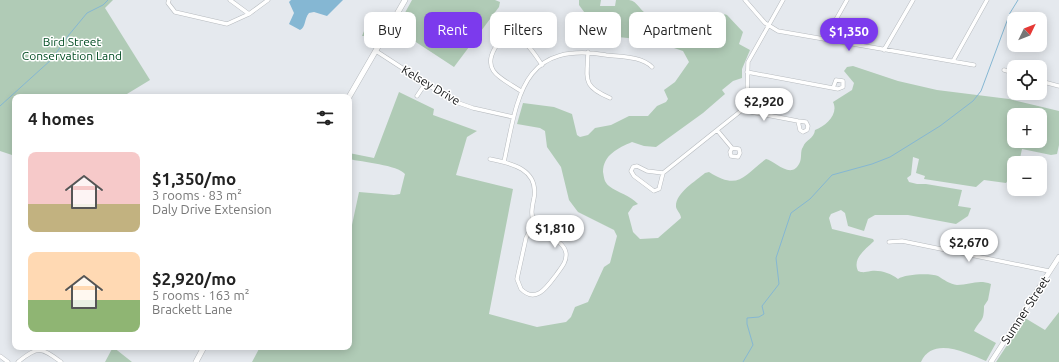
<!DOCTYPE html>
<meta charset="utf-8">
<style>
body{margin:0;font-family:Ubuntu,sans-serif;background:#f6f6f6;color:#222;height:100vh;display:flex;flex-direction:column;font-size:15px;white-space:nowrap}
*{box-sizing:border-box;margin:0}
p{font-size:13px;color:#767676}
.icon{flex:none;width:22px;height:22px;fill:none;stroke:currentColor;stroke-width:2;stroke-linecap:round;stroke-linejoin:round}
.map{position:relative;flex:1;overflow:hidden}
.panel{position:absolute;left:12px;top:94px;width:340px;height:256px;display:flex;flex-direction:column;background:#fff;border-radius:8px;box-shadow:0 2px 10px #0003}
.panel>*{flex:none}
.banner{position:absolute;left:364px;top:12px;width:380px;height:36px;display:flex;gap:8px}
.needle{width:26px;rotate:47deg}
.fabs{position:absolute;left:1007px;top:12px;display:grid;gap:8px}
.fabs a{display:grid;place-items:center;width:40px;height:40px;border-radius:8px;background:#fff;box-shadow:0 2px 10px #0003;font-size:20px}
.price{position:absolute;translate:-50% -34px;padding:0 9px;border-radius:14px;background:#fff;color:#222;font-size:13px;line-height:26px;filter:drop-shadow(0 1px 2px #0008)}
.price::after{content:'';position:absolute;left:50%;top:24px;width:12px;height:9px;margin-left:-6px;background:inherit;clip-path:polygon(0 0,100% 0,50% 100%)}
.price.active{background:#7c3aed;color:#fff}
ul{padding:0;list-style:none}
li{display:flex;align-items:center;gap:12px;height:100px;padding:0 16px}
li span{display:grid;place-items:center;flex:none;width:112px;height:80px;border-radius:8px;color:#555}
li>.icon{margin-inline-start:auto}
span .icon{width:48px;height:48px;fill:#fffc;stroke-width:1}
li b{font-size:17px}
h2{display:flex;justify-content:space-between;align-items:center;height:48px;padding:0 16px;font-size:17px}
.tag{padding:0 14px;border-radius:8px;background:#fff;box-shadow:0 2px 10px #0003;font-size:14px;line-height:36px}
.tag.active{background:#7c3aed;color:#fff}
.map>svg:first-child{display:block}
</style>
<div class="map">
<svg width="1059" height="362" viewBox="0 0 1059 362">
<rect width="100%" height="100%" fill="#e5e9ee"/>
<!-- green -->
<path fill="#b0cbb6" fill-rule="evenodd" d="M 0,0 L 113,0 L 105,8 L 150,80 L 122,97 L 15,97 L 15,156 L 0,151 Z
M 412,0 L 495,0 L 500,2 L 499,7 L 454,67 L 396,29 Z
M 579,0 L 601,0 L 600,6 L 615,6 L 616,0 C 620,0 625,0 629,0 C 638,1 640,12 649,15 C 655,16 659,13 665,13 L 681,24 L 685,20 C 695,19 697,27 702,34 L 715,34 L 718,27 L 717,22 L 724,14 L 727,15 L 743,32 L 739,44 L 750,50 L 742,69 L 742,78 L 733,81 L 722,90 L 725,94 L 703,113 L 656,147 L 644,146 L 632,142 C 618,148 603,155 603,172 C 604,177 604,182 609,186 C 618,193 630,195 638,204 L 633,206 L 628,213 L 633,232 L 640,239 L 658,238 L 681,218 C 681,214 677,211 676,207 C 675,193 696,181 705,173 L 709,172 C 739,191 743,176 766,159 C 775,161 792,181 800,162 C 802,157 800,151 803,147 C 806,139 814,139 815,130 C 826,126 839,114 833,102 L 852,90 L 854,83 L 844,71 L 847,67 L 853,66 L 898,81 L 937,90 L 1009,99 L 1059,111 L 1059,145 L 1057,154 L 1051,155 L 1022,149 L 1019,163 L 1013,164 L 1010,177 L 1006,183 L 984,180 L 976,187 L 924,179 L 925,176 L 916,173 L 919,159 L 913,157 L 911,175 L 907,178 L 909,182 L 917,184 L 926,184 L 962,190 L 958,206 L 971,208 L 968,216 L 956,224 L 908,215 L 875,215 L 868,219 L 864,231 L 848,226 L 845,213 L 841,210 L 831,214 L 829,218 L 832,229 L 873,239 L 874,241 C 866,249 852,258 858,271 C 863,273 865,272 871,271 C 881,270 890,273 898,279 C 905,274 930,273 938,276 C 944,280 950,284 957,285 C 970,285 978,279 991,284 L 988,300 L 984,306 C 984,323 980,319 974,331 L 996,343 L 986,361 C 966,353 933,336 921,362 L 252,362 L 260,347 L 349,347 L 349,239 L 359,192 L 394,195 L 400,194 L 405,174 C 398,165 362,162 349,159 L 349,153 L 374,158 L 399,92 L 434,109 L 433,115 L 477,131 L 467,137 L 456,175 L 513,189 L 489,314 L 537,327 L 566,322 L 571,317 L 575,307 L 588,302 L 604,267 L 610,263 L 617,236 L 614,230 L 578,212 L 569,200 L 561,167 L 547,147 L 545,131 L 540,128 L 517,124 L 523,103 L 554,107 L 572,114 L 577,135 L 580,137 L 588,135 L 595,128 L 611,125 L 629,116 L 648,116 L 657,106 L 666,102 L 668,99 L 664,90 L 675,82 L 689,62 L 683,51 L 668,46 L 664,42 L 651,43 L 638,39 L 587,34 L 587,16 L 579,5 ZM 1014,115 L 1040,115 L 1040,141 L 1014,141 Z
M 371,14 L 387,20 L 377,38 L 373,36 L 362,36 Z
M 1059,312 L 1059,362 L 996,362 L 1025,318 L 1045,330 Z
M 113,347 L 132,362 L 105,362 Z"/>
<!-- water -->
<path fill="#85b7d3" d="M 291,0 L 343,0 L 327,16 L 314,12 L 309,13 C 304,19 306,27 300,30 L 289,24 L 294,13 L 289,2 Z"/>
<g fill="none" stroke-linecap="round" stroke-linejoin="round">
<!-- stream -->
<path stroke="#85b7d3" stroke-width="1" d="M 0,106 L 52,59 L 68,36 L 87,13 L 103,5 L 108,0
M 743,362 L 753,345 L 747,324 L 747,318 L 759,317 L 764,314 L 762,306 L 779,284 L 776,258 L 791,213 L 810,199 L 832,175 L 872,164 L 890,157 L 940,126 L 973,101 L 981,91 L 1010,13 L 1018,0"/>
<!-- minor casing -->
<g stroke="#b7bbbf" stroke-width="4.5">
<path id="minor" d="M 169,0 L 168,3 L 175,12 L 227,24 L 249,14 L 230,0
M 745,0 L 765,23 L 778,31 L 974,65
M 249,14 L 268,0
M 825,39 L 847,0
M 884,50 L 913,0
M 376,51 L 453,101 L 473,108 L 513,117
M 588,52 C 587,80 582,86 610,98
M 953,61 L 987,0
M 1004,70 L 1014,73
M 747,72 L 838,89 L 843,87 L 843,81 L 836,80 L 833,88
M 1040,81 L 1059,86
M 521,91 C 503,79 481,72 495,48 C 499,42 502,38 509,37 C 525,37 534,53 542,65
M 417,96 L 425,84
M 743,108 L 751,112 L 798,121 L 806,122 L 808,126 L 807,130 L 803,132 L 800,130 L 798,121
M 717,130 L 732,148 L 739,149 L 740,153 L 738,157 L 731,156 L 730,152 L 732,148
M 490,159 C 511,163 539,169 534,198 C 532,207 530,216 535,225 C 542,237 563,238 566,253 C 567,262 561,268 556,275 C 547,287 536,304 521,289 L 517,279 L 526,238 L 529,232 L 536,226
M 504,162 C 518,97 521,41 606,55 C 621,57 641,56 652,67
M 663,173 L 659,189 L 654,191 L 634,176 L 631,171 L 633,167 L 637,166 L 647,171 L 663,173 L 742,110 L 747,97 L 748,62 L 783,0
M 889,242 L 902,241 L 1049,271
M 0,356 L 8,362
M 18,362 C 38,346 41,347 61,362"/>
</g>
<!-- secondary casing -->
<g stroke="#b7bbbf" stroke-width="5.5">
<path id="secondary" d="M 991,362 L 1059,257"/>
</g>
<!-- primary casing -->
<g stroke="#b7bbbf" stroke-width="6">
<path id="primary" d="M 349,97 L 405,0
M 196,362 L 204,347"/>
</g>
<!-- minor -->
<use href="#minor" stroke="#fff" stroke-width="3.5"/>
<!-- secondary -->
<use href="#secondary" stroke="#fff" stroke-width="4.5"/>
<!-- primary -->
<use href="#primary" stroke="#fff" stroke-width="5"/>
</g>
<g text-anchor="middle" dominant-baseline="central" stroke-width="3" stroke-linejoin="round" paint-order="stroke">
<!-- park labels -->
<g font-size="12" fill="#004c22" stroke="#fff">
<text x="72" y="41">Bird Street<tspan x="72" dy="14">Conservation Land</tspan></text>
</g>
<!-- street labels -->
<g font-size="12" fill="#101112" stroke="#fff">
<text transform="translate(431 85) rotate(31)">Kelsey Drive</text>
<text transform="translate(1025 310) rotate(-57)">Sumner Street</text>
</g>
</g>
</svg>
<div class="fabs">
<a><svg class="needle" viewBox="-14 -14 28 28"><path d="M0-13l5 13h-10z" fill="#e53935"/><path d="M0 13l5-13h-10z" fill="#767676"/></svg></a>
<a><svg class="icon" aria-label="locate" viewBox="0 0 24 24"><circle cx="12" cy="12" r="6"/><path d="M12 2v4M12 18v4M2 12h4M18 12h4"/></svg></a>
<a>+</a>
<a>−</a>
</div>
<b class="price active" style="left:849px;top:52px">$1,350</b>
<b class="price" style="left:764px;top:122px">$2,920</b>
<b class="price" style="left:555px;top:249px">$1,810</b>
<b class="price" style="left:969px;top:263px">$2,670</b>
<div class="banner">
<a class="tag">Buy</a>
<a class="tag active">Rent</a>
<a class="tag">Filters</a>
<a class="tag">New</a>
<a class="tag">Apartment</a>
</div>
<section class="panel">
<h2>4 homes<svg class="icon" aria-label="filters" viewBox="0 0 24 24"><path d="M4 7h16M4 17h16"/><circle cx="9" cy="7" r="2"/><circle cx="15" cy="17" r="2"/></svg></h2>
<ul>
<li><span style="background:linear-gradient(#f6c9c9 65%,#c2b280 0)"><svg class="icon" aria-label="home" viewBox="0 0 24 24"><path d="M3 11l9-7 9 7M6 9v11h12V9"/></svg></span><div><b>$1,350/mo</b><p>3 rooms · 83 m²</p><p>Daly Drive Extension</p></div></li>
<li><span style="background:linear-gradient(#ffd9b3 60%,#8fb573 0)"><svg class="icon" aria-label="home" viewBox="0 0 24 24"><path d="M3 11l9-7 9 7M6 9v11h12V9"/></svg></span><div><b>$2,920/mo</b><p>5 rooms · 163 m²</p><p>Brackett Lane</p></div></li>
</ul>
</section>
</div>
